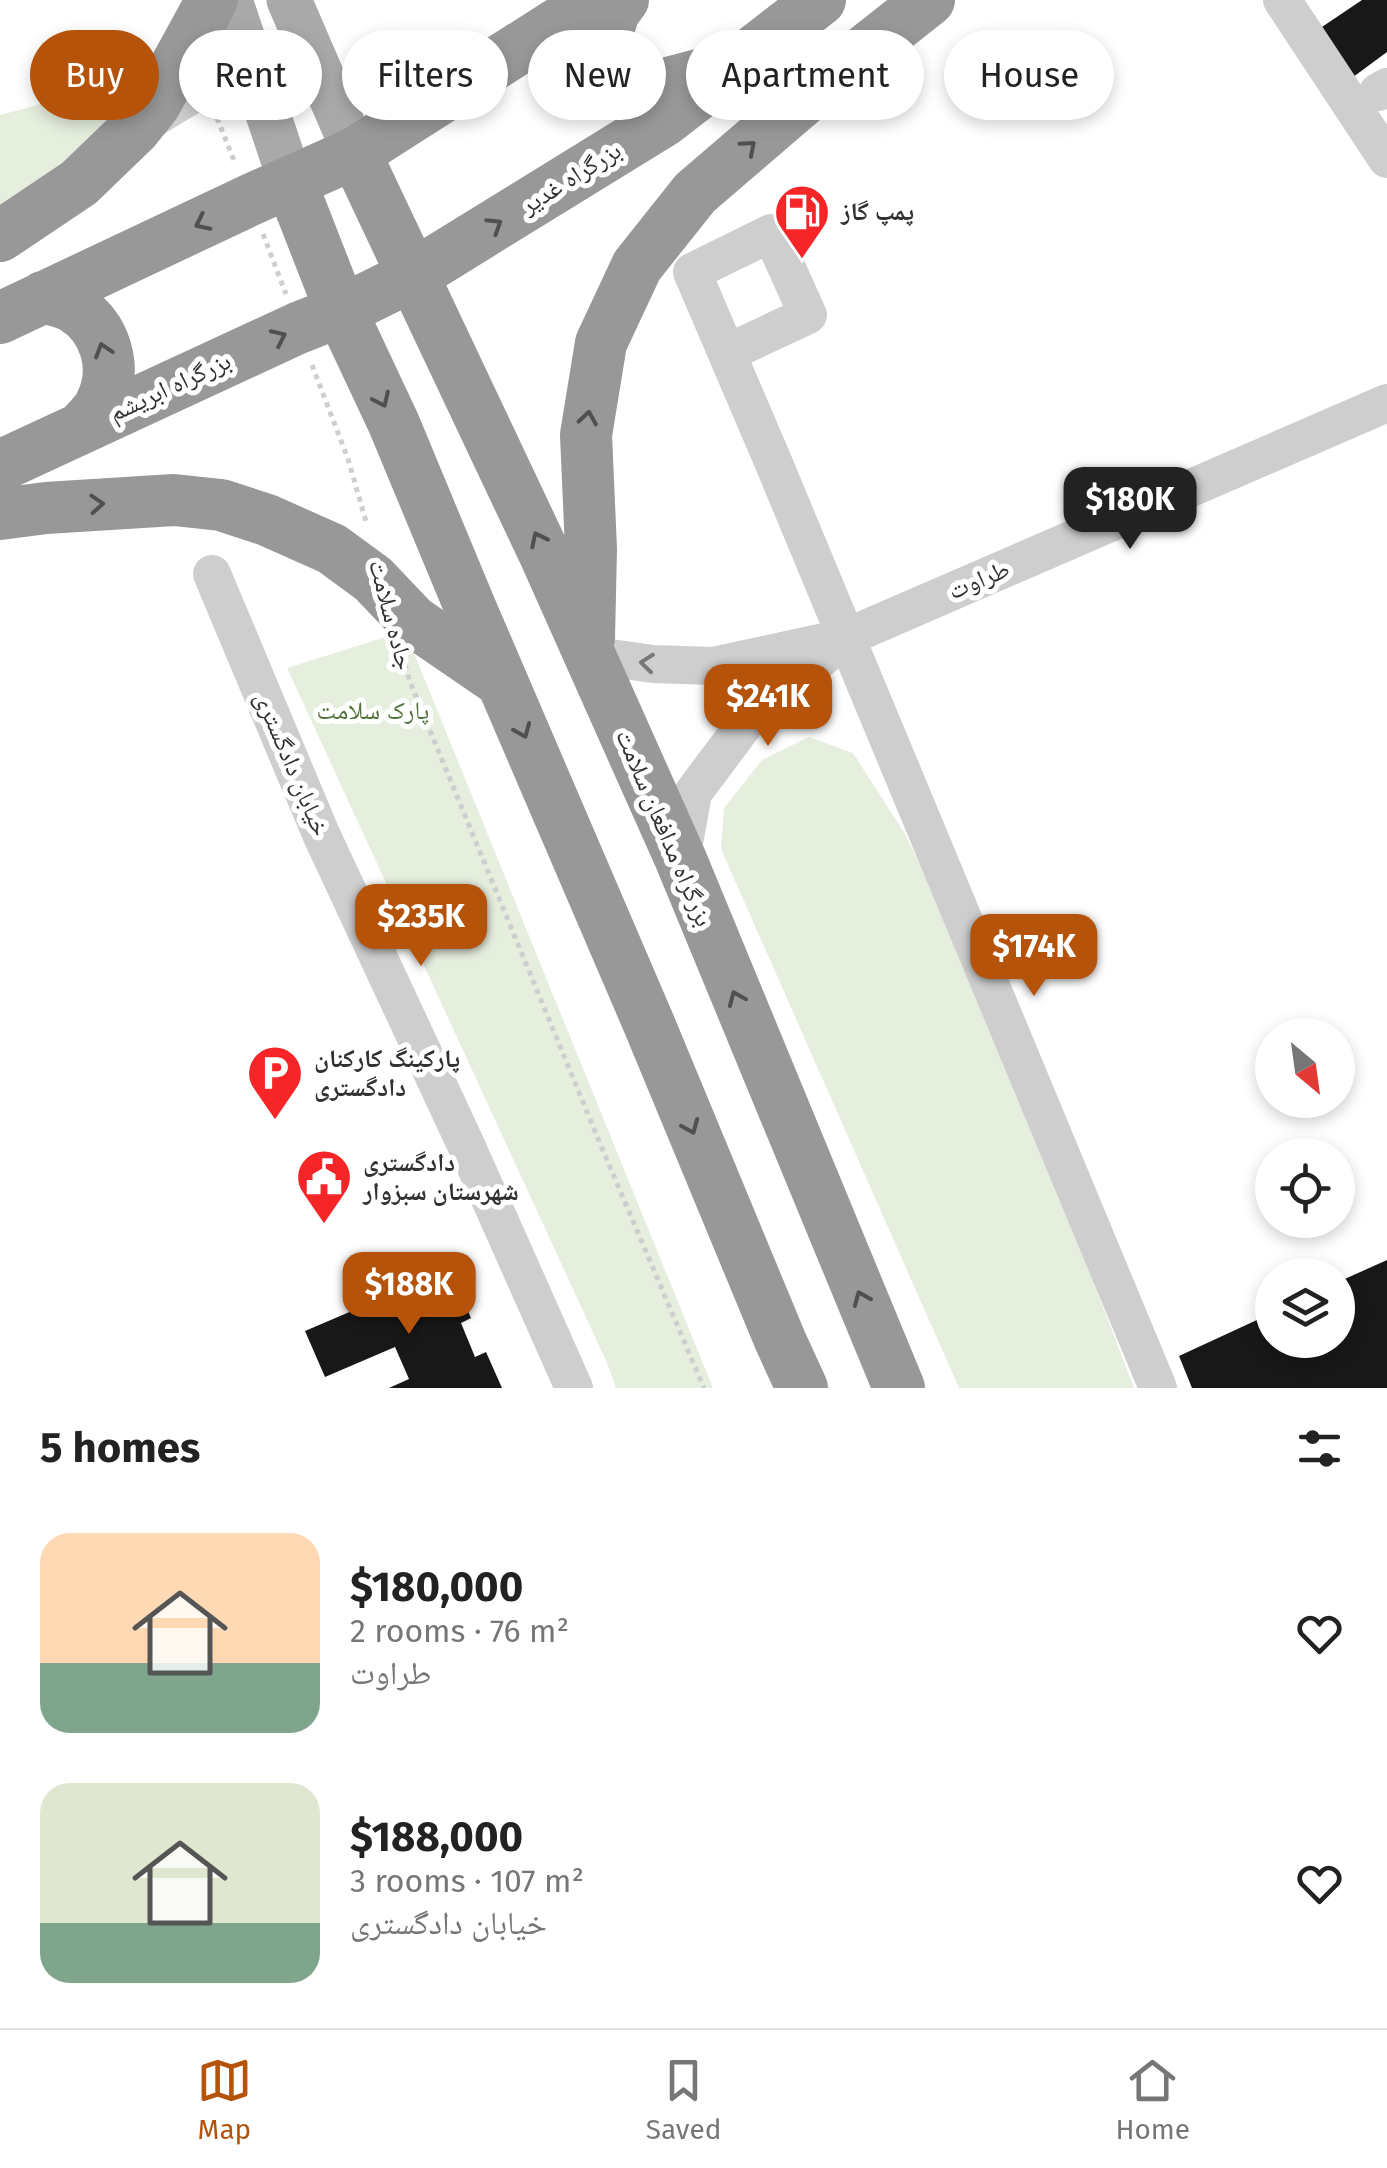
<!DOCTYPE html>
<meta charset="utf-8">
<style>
body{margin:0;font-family:"Fira Sans","Noto Naskh Arabic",sans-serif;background:#f2f2f2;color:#222;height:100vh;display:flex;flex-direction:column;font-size:38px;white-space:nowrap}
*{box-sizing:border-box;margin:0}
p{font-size:32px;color:#767676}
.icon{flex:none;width:55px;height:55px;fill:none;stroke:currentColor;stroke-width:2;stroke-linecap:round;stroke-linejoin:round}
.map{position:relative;height:1388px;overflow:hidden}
.side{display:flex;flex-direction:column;background:#fff;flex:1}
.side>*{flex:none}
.banner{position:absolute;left:30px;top:30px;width:1328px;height:90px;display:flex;gap:20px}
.needle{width:65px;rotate:151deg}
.tools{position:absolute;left:1255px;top:1018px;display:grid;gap:20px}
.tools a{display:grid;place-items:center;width:100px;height:100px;border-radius:50%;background:#fff;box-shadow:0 5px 15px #0003;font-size:50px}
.price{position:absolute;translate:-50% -85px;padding:0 22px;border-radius:20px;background:#b45309;color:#fff;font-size:32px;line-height:65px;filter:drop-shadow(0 2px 5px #0008)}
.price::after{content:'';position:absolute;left:50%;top:60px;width:30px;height:22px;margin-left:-15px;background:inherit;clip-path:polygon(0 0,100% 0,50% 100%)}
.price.current{background:#222;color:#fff}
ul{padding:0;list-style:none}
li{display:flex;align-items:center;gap:30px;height:250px;padding:0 40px}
li span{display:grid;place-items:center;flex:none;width:280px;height:200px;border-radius:30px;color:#555}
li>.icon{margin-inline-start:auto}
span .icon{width:120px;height:120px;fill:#fffc;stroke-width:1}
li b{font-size:42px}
h2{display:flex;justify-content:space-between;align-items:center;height:120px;padding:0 40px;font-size:42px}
.chip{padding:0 35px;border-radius:45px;background:#fff;box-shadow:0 5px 15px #0003;font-size:35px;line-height:90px}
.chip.current{background:#b45309;color:#fff}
.tab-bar{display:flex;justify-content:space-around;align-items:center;height:140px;border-top:2px solid #e0e0e0;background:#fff;font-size:28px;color:#767676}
.tab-bar a{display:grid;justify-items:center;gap:5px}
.tab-bar .current{color:#b45309}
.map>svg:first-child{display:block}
</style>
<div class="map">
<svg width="1387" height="1388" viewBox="0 0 1387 1388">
<rect width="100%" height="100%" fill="#fff"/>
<!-- green -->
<path fill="#e6efde" d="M 53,101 L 135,129 L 0,234 L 0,115 Z
M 405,631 L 713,1388 L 616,1388 L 607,1363 L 287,668 Z
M 809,737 L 853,753 L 905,834 L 982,990 L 1134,1388 L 959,1388 L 721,849 L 724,808 L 762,760 Z"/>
<!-- building -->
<path fill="#181818" d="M 1362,0 L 1387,0 L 1387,52 L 1345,83 L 1313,33 Z
M 1387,1260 L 1387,1388 L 1192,1388 L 1179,1356 L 1272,1313 L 1272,1340 L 1338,1340 L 1338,1282 Z
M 450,1269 L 471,1318 L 461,1323 L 475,1357 L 486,1352 L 502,1388 L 389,1388 L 409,1379 L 395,1347 L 325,1377 L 305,1331 Z"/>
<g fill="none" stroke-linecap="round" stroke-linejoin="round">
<!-- path -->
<path stroke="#cecece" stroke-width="5" stroke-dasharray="5 5" stroke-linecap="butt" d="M 217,118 L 235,163
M 263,234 L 286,294
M 312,365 L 348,459 L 367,525
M 405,665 L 410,682 L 599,1141 L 704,1388"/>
<!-- minor -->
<path stroke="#cecece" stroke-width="38" d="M 1282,0 L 1387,159
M 1378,92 L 1387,87
M 147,122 L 205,87
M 727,353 L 808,315 L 771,233 L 692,272 L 772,459 L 1158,1388
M 212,574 L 321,834 L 466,1145 L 574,1388
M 589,655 L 653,664 L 713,666 L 847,637 L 1387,403
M 681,860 L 693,793 L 749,718 L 842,641"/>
<!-- major -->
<path stroke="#a9a9a9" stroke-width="45" d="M 230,0 L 291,183
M 289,0 L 355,153"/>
<!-- highway -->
<path stroke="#989898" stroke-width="52" d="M 623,0 L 614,12 L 601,53 L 614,76 L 649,88 L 718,70
M 355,153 L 545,555 L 681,860 L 899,1388
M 291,183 L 341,311 L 394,424 L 470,607 L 649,1024 L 780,1340 L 802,1388
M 0,236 L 79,183 L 135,129 L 155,104 L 212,0
M 43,297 C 52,300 64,302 73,307 C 106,327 118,368 101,403 C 97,412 88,420 82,427
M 0,318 L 250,200 L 355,153 L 595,0
M 0,466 L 298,328 L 341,311 L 412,276 L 665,120 L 820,0
M 0,514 L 46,508 L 174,500 L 221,505 L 267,520 L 332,549 L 373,579 L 413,621 L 502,682
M 589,638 L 591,549 L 586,435 L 601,343 L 637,266 L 695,193 L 809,95 L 929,0"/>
</g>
<!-- one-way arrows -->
<defs><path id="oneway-chevron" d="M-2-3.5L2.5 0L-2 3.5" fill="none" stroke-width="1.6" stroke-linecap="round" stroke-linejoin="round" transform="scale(2.5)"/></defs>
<g stroke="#505050">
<use href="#oneway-chevron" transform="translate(749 147) rotate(-41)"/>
<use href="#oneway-chevron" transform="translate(202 223) rotate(154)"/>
<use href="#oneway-chevron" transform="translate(495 225) rotate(-32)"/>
<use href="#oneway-chevron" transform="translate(279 337) rotate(-25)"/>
<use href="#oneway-chevron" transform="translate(103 350) rotate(-107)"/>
<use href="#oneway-chevron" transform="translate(382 400) rotate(65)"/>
<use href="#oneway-chevron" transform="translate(588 418) rotate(-81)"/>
<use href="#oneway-chevron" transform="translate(97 504) rotate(-4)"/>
<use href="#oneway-chevron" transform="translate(538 539) rotate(-116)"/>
<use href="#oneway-chevron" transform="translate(523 731) rotate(67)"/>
<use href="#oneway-chevron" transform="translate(736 998) rotate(-113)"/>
<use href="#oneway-chevron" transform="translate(691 1127) rotate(67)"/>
<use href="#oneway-chevron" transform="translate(861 1298) rotate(-113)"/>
</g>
<use stroke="#787878" href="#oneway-chevron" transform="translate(647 663) rotate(-174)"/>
<!-- icons -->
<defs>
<g id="fuel-pin" transform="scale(2.875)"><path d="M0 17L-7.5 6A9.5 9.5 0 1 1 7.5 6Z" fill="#f62528" stroke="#fff"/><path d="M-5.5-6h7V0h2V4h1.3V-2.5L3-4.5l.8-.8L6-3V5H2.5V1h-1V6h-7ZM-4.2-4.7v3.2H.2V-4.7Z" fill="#fff"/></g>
<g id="parking-pin" transform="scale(2.875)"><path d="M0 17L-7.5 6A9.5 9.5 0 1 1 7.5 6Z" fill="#f62528" stroke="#fff"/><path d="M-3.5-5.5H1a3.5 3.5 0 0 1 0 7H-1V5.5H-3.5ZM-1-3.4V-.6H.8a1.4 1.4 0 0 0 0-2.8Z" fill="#fff"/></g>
<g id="civic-pin" transform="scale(2.875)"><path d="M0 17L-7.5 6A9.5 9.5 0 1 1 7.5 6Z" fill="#f62528" stroke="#fff"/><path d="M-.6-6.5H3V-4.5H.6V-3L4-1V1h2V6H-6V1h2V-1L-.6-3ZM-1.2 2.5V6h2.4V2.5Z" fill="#fff"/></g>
</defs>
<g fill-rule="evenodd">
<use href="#fuel-pin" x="802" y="212"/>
<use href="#parking-pin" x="275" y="1073"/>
<use href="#civic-pin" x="324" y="1177"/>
</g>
<g text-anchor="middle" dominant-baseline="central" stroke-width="10" stroke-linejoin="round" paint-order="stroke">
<!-- street labels -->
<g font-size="25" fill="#313131" stroke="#fff">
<text transform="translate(571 178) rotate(-32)">بزرگراه غدیر</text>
<text transform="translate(170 387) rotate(-25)">بزرگراه ابریشم</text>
<text transform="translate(979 580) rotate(-23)">طراوت</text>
<text transform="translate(391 615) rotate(75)">جاده سلامت</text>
<text transform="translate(292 764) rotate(67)">خیابان دادگستری</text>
<text transform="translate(664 828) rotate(67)">بزرگراه مدافعان سلامت</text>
</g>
<!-- poi labels -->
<g font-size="25" font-weight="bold" fill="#313131" stroke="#fff" text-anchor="start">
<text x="841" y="212">پمپ گاز</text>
<text x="314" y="1059">پارکینگ کارکنان<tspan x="314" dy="29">دادگستری</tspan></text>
<text x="363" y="1163">دادگستری<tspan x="363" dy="29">شهرستان سبزوار</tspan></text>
</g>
<!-- park labels -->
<g font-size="25" fill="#507239" stroke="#fff">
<text x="373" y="711">پارک سلامت</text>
</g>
</g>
</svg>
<div class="tools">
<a><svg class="needle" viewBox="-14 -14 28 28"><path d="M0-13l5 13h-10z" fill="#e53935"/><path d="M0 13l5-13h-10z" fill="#767676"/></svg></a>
<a><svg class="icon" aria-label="locate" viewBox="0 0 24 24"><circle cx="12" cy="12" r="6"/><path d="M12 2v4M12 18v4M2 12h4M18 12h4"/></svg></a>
<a><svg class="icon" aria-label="layers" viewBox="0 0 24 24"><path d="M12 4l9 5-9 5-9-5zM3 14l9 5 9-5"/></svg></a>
</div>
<b class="price current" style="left:1130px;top:552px">$180K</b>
<b class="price" style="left:768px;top:749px">$241K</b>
<b class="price" style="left:421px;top:969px">$235K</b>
<b class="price" style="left:1034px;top:999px">$174K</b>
<b class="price" style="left:409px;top:1337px">$188K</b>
<div class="banner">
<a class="chip current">Buy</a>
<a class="chip">Rent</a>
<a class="chip">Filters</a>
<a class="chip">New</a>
<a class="chip">Apartment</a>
<a class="chip">House</a>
</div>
</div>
<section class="side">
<h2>5 homes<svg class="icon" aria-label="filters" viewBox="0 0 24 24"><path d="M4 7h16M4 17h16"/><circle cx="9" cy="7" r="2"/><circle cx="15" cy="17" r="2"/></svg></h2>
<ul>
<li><span style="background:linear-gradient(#ffd9b3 65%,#7fa58c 0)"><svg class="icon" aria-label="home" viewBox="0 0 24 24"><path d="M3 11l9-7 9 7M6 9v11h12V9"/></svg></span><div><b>$180,000</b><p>2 rooms · 76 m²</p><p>طراوت</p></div><svg class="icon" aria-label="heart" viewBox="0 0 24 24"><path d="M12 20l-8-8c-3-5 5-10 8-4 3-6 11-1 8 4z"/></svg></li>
<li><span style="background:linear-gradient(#dfe7d0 70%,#7fa58c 0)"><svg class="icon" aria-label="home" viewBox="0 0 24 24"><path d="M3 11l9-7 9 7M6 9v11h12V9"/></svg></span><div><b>$188,000</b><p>3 rooms · 107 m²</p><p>خیابان دادگستری</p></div><svg class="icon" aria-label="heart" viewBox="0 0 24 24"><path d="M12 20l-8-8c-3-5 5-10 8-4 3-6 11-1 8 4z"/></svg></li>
</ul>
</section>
<nav class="tab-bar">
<a class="current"><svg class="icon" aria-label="map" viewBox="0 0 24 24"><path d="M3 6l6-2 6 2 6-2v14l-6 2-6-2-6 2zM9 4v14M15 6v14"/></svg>Map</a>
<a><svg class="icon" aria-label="saved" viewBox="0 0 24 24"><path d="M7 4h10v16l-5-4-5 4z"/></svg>Saved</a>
<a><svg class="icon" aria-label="home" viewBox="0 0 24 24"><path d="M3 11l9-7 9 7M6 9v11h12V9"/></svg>Home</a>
</nav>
